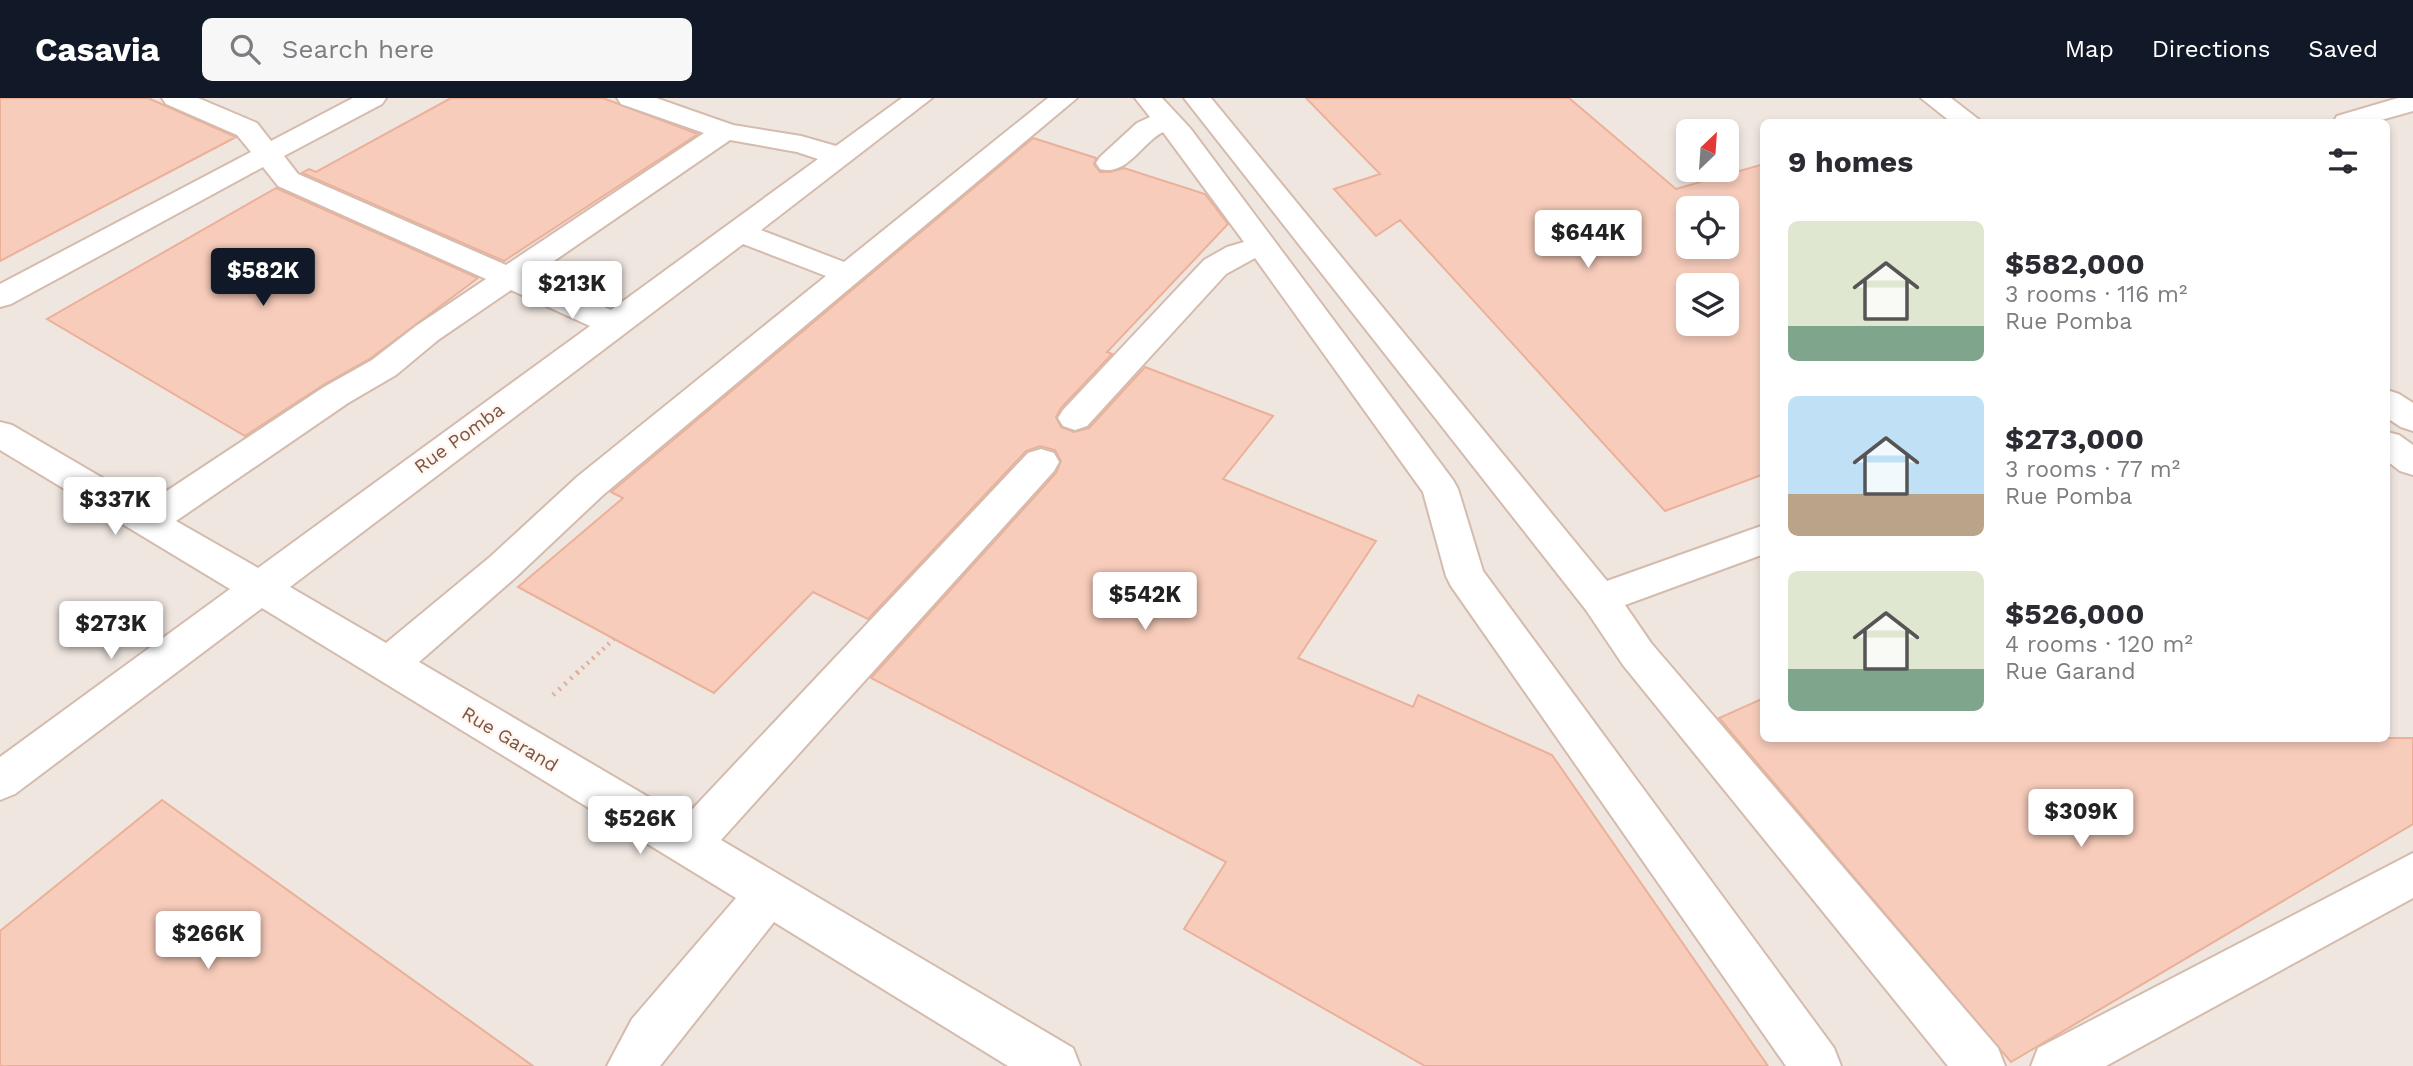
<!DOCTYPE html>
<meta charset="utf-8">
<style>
body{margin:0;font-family:"Work Sans",sans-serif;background:#f7f7f7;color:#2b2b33;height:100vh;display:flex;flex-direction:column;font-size:26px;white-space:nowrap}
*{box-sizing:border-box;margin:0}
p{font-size:23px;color:#7c7c81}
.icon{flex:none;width:38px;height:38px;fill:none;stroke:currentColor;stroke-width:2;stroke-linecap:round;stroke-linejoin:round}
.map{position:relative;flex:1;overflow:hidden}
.side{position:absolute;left:1760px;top:21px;width:630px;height:623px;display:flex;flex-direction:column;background:#fff;border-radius:10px;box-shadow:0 4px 10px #0003}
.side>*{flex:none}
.needle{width:46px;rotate:25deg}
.tools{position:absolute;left:1676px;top:21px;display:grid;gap:14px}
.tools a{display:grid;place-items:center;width:63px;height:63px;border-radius:10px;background:#fff;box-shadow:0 4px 10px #0003;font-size:35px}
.price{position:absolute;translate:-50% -60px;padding:0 16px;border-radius:7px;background:#fff;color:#222;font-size:23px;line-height:46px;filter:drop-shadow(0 2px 4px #0008)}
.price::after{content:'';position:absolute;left:50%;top:42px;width:21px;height:16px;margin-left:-10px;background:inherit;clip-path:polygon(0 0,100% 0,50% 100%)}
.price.on{background:#111827;color:#fff}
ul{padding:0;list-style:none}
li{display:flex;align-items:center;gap:21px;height:175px;padding:0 28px}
li span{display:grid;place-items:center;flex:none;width:196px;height:140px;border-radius:10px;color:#555}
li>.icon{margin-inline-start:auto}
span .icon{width:84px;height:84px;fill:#fffc;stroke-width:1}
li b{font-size:30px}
h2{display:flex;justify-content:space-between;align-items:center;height:84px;padding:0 28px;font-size:30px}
header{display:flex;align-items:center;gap:42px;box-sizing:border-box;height:98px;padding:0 35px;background:#111827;color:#fff}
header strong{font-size:33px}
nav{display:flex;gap:38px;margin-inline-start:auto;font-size:24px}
.search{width:490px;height:63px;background:#f7f7f7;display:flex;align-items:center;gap:18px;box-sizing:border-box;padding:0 24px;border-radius:10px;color:#7c7c81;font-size:26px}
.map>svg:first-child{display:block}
</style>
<header>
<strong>Casavia</strong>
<div class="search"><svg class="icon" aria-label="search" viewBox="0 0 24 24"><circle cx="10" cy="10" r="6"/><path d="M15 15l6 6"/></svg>Search here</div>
<nav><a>Map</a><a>Directions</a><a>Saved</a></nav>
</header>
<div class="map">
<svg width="2413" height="968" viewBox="0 0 2413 968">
<rect width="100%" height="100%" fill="#fff3e6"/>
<!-- industrial -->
<path fill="#efe6e0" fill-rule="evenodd" d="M 0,0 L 2413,0 L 2413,968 L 0,968 ZM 1764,24 L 2387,24 L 2387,640 L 1764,640 ZM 1689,33 L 1727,33 L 1727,72 L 1689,72 ZM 1689,110 L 1727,110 L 1727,149 L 1689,149 ZM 1689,187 L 1727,187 L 1727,226 L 1689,226 Z"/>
<!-- building -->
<path fill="#f7ccbb" stroke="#ecb099" stroke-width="2" fill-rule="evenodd" d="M 0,0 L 148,0 L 236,39 L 0,163 Z
M 451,0 L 603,0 L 698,36 L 504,163 L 302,75 L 309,71 L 316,74 Z
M 1306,0 L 1569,0 L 1676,91 L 1764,66 L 1764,376 L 1665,413 L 1400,122 L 1376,138 L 1334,91 L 1380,76 ZM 1689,110 L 1727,110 L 1727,149 L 1689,149 ZM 1689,187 L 1727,187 L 1727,226 L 1689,226 Z
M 1033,40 L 1096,60 L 1094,66 L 1100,74 L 1110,74 L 1124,70 L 1205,96 L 1228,126 L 1107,254 L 1112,256 L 1061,310 L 1056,319 L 1061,329 L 1074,334 L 1089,330 L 1145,269 L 1273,318 L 1223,381 L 1376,443 L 1298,560 L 1413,609 L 1418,597 L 1552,657 L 1768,968 L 1425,968 L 1184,831 L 1226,764 L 871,580 L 1056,375 L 1061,363 L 1055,352 L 1040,348 L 1026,353 L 868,521 L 813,494 L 714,595 L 518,489 L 623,400 L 611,394 Z
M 276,90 L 478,180 L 371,260 L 323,287 L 245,338 L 47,221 Z
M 1764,600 L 1764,640 L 2413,640 L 2413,726 L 2011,964 L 1719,620 Z
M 162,702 L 533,968 L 0,968 L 0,833 Z"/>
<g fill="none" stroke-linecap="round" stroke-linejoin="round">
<!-- minor casing -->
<g stroke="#d5bbad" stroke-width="4">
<path id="minor" d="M 162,0 L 198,0 L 257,25 L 271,43 L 353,0 L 386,0 L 382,6 L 284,58 L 298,76 L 506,167 L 704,35 L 621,6 L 617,0 L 656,0 L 733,27 L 801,38 L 836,48 L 902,0 L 932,0 L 761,132 L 844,164 L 1048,0 L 1077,0 L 603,397 L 516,479 L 419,564 L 684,720 L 1028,355 L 1041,351 L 1054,355 L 1059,364 L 1054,373 L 721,742 L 1073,950 L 1080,968 L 1008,968 L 774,824 L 660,968 L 607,968 L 632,921 L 736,800 L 262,510 L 15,696 L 0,702 L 0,659 L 230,491 L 0,352 L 0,324 L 12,327 L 147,406 L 324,289 L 372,262 L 416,228 L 486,181 L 278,88 L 263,69 L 11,206 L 0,209 L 0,186 L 251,54 L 237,37 L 166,6 ZM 730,42 L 797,54 L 818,61 L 611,212 L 532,178 ZM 743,146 L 826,178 L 577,379 L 490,459 L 386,545 L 290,489 ZM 511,192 L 590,228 L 258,470 L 176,423 L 348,305 L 396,277 L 438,242 Z
M 1135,0 L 1162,0 L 1190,30 L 1453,382 L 1458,391 L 1483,473 L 1834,950 L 1841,968 L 1786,968 L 1451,488 L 1446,478 L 1423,394 L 1255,160 L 1226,176 L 1087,328 L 1075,332 L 1063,328 L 1058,320 L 1063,312 L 1204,162 L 1227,149 L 1244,144 L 1163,34 C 1141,45 1128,78 1100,71 L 1096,65 L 1100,59 L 1137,25 L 1150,19 Z
M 1184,0 L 1211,0 L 1607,483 L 1764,427 L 1764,456 L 1625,507 L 1651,545 L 1998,950 L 2005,968 L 1948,968 L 1623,567 L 1586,512 Z
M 1921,0 L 1951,0 L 1982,24 L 1951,24 Z
M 2398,0 L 2413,0 L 2413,13 L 2374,24 L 2333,24 L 2337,18 Z
M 2387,292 L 2399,296 L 2413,305 L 2413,333 L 2401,329 L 2387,320 Z
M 2387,334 L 2399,337 L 2413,347 L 2413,377 L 2400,373 L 2387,363 Z
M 2413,755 L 2413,800 L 2106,968 L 2031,968 L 2038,950 Z"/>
</g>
<!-- path-far1 -->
<path stroke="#ddaf9d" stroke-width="4.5" stroke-dasharray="2 5" stroke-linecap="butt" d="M 577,575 L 614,541"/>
<!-- path -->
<path stroke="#ddaf9d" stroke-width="5" stroke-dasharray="2 6" stroke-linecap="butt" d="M 553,597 L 579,573"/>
<!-- minor -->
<use href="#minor" fill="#fff" fill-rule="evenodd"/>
</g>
<g text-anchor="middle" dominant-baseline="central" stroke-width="5" stroke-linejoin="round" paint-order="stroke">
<!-- street labels -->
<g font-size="19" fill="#7c5447" stroke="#fff7ef">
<text transform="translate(459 340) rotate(-36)">Rue Pomba</text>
<text transform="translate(510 641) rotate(31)">Rue Garand</text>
</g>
</g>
</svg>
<div class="tools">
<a><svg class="needle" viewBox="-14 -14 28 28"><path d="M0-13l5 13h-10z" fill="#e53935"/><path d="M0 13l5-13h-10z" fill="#7c7c81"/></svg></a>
<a><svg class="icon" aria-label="locate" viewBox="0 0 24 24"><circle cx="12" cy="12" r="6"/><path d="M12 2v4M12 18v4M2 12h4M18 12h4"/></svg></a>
<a><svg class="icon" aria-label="layers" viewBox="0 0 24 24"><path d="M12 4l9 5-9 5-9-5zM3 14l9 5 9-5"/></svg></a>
</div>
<b class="price" style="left:1588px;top:172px">$644K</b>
<b class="price on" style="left:263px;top:210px">$582K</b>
<b class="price" style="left:572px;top:223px">$213K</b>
<b class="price" style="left:115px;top:439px">$337K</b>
<b class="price" style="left:1145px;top:534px">$542K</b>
<b class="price" style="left:111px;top:563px">$273K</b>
<b class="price" style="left:2081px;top:751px">$309K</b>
<b class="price" style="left:640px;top:758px">$526K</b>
<b class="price" style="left:208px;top:873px">$266K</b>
<section class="side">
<h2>9 homes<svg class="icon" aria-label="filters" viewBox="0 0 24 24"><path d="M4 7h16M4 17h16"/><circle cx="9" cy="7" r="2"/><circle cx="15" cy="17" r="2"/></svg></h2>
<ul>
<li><span style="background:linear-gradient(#dfe7d0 75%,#7fa58c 0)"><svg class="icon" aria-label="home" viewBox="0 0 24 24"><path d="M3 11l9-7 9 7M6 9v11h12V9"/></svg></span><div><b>$582,000</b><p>3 rooms · 116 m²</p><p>Rue Pomba</p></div></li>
<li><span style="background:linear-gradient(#bfe0f5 70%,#b9a48a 0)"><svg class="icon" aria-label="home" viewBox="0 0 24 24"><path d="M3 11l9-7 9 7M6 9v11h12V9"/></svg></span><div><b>$273,000</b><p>3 rooms · 77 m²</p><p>Rue Pomba</p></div></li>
<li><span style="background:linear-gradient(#dfe7d0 70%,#7fa58c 0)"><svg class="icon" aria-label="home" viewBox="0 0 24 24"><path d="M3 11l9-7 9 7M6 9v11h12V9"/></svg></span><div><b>$526,000</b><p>4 rooms · 120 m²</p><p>Rue Garand</p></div></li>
</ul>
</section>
</div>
